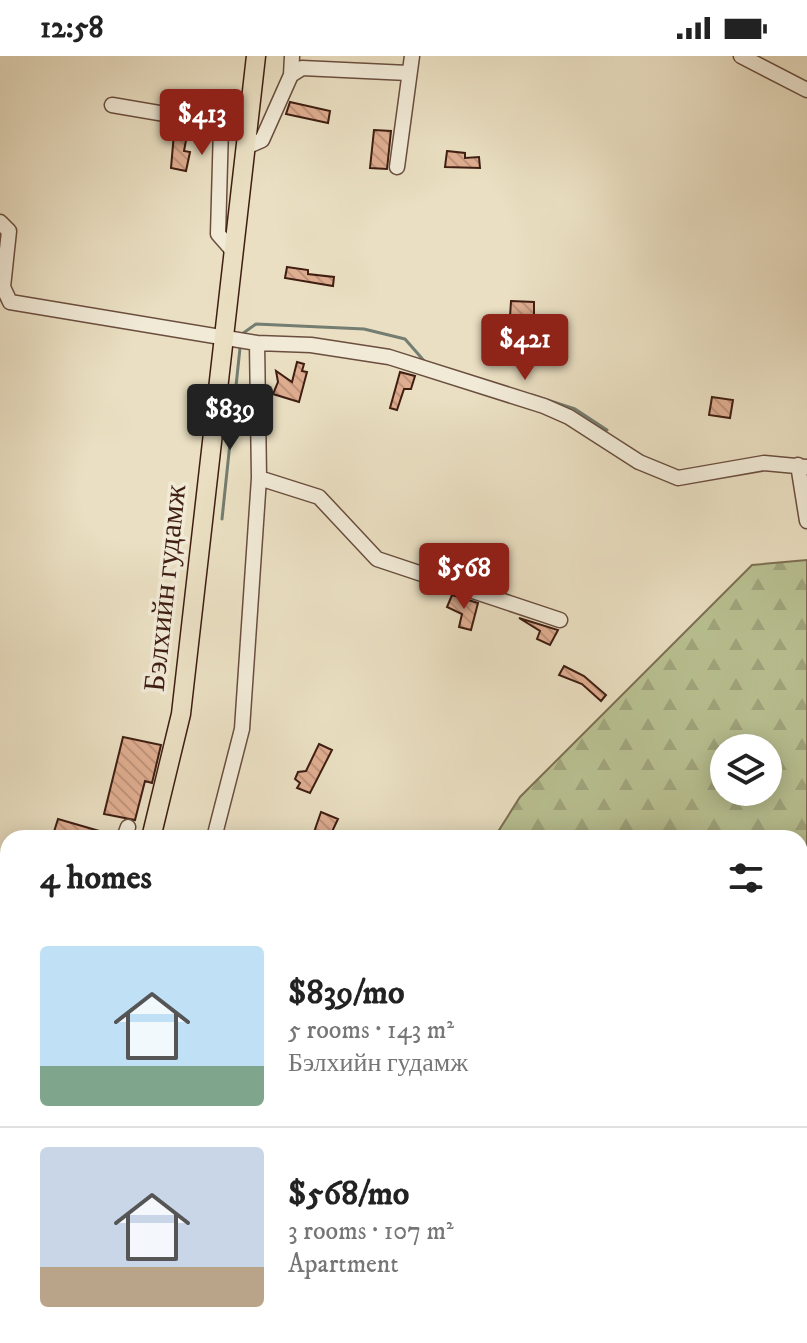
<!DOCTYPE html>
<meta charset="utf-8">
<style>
body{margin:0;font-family:"IM FELL DW Pica",serif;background:#f2f2f2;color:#222;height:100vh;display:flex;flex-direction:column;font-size:30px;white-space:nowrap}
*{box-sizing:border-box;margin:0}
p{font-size:26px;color:#767676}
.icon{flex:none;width:44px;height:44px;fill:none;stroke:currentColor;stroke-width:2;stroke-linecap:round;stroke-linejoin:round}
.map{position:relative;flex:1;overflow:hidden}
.sheet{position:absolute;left:0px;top:774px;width:808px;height:514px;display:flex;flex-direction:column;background:#fff;border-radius:24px 24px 0 0;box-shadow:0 4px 20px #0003}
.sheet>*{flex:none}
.tools{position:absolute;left:710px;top:678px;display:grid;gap:16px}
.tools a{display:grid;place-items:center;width:72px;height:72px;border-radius:50%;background:#fff;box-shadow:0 4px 20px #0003;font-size:40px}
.price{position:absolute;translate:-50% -68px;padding:0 18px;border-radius:8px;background:#8f2418;color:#fff;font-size:26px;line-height:52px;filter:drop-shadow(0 2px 4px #0008)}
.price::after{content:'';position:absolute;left:50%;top:48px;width:24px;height:18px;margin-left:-12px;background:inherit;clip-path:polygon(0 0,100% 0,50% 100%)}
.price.selected{background:#222;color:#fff}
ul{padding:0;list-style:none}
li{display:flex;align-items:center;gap:24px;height:200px;padding:0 40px}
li+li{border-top:2px solid #e0e0e0}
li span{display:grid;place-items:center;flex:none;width:224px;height:160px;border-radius:8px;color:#555}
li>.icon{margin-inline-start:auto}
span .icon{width:96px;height:96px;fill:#fffc;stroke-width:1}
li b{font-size:34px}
h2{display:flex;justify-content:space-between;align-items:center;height:96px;padding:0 40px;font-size:34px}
.status{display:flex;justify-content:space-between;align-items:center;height:56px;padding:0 40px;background:#fff;direction:ltr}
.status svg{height:22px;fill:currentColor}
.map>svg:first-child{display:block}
</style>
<div class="status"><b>12:58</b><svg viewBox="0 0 49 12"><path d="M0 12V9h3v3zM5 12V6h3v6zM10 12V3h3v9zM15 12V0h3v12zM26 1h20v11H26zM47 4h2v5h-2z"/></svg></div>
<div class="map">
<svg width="807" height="1287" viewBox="0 0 807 1287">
<defs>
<pattern id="forest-firs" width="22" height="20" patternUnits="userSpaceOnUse" patternTransform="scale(2)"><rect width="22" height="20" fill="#b9c192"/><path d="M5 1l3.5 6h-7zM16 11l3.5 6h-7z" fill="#a0a57d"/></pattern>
<pattern id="building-back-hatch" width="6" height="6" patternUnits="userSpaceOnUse" patternTransform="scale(2)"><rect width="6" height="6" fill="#dfad90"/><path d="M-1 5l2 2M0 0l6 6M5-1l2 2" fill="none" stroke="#c0947b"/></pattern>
</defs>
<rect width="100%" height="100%" fill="#eadfc2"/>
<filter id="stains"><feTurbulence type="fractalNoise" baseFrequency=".0025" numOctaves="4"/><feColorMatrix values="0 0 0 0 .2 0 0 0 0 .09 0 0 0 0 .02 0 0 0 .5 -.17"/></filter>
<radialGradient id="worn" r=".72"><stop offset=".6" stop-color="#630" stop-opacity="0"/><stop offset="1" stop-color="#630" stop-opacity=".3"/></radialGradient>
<!-- forest -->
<path fill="url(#forest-firs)" stroke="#7c7052" stroke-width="2" fill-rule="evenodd" d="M 807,504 L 807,1287 L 494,1287 L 475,1280 L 800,1280 L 800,782 L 494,782 L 520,741 L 752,509 ZM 724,692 L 768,692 L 768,736 L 724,736 Z
M 91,1280 L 407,1280 L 417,1287 L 81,1287 Z"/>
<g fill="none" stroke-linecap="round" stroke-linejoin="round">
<!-- stream -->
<path stroke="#747d71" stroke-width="3" d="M 242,278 L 256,268 L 364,273 L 405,283 L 426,307
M 532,339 L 575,353 L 607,374
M 222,463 L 240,292"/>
</g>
<!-- building -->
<path fill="url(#building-back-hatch)" stroke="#3f1e12" stroke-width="2" d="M 290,46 L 330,55 L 328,67 L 286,58 Z
M 374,74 L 391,75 L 387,113 L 370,112 Z
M 174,77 L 187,79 L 184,95 L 190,96 L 186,115 L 171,112 Z
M 447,95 L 465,97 L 465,102 L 479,101 L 480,112 L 445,111 Z
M 287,211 L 308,214 L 308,218 L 334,221 L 333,230 L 285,222 Z
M 511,245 L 534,246 L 534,262 L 510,261 Z
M 297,306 L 304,308 L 302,315 L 307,316 L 299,346 L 273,338 L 278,326 L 276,315 L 292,326 Z
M 400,316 L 415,320 L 411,333 L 404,333 L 397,354 L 390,352 Z
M 712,341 L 733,344 L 730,362 L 709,359 Z
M 452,539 L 478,547 L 471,574 L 459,571 L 462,558 L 447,551 Z
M 519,562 L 558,574 L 550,589 L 537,583 L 540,575 Z
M 564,610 L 584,620 L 606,639 L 601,645 L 582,628 L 559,619 Z
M 123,681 L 161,689 L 152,727 L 145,725 L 135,764 L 104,758 Z
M 319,688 L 332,694 L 310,737 L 297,732 L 300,727 L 295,723 L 298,716 L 306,715 Z
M 321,756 L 338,763 L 329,782 L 312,782 Z
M 58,763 L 113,779 L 112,782 L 52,782 Z"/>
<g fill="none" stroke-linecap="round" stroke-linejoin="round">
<!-- minor casing -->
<g stroke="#6a4e3e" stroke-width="17">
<path id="minor" d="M 741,0 L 807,34
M 291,19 L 292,0
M 112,49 L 206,65 L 221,71 L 218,178 L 232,194
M 246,91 L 262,84 L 291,19 L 302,12 L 408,17
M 397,111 L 412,0
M 0,166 L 9,175 L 3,231 L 10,246 L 257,287 L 311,289 L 389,301 L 544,350 L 569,361 L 639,406 L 678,422 L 764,407 L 807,411
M 798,409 L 807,465
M 259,422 L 319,441 L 377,503 L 560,564
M 124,782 L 128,771
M 214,782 L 242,673 L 259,422 L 257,287
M 0,879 L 8,882
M 0,1020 L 8,1023"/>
</g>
<!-- major casing -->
<g stroke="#3f1e12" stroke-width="21">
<path id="major" d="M 151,782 L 181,658 L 256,0
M 0,1113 L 8,1097"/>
</g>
<!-- minor -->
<use href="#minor" stroke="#f1ead7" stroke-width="14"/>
<!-- major -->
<use href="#major" stroke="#eadfc2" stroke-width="18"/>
</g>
<g text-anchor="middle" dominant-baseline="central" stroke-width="7" stroke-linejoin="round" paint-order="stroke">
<!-- street labels -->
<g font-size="30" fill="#3f1e12" stroke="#f1ead7">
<text transform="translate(166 532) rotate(-84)">Бэлхийн гудамж</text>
</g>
</g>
<rect width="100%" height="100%" filter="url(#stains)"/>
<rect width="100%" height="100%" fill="url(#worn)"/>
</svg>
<div class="tools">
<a><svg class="icon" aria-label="layers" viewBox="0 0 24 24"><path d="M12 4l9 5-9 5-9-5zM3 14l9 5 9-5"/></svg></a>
</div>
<b class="price" style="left:202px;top:101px">$413</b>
<b class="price" style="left:525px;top:326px">$421</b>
<b class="price selected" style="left:230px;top:396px">$839</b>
<b class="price" style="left:464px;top:555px">$568</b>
<section class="sheet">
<h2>4 homes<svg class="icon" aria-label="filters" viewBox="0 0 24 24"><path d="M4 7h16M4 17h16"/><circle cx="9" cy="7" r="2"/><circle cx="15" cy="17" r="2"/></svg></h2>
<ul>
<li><span style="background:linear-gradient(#bfe0f5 75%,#7fa58c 0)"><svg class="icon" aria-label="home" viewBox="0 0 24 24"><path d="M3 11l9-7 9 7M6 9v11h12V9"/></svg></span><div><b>$839/mo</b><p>5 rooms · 143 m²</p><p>Бэлхийн гудамж</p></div></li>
<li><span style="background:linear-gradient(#c9d6e8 75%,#b9a48a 0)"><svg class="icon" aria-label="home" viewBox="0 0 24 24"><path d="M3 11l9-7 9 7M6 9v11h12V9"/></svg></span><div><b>$568/mo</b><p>3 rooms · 107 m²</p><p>Apartment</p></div></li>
</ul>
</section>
</div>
